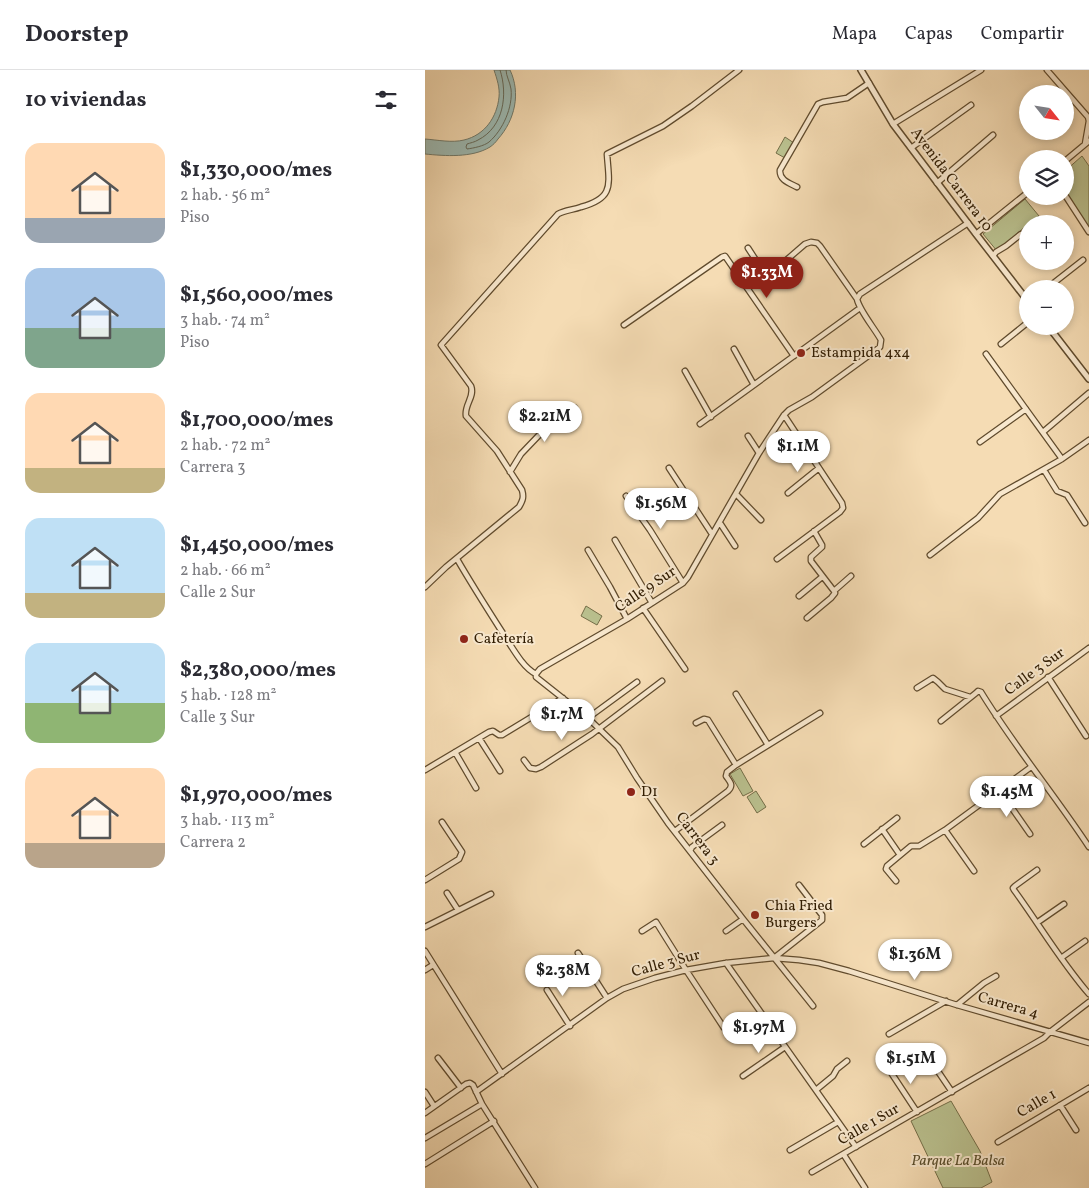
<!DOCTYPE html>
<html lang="es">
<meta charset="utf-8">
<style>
body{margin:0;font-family:Vollkorn,serif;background:#f2f2f3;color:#2b2b33;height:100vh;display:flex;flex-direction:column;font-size:19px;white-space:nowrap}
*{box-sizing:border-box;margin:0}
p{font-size:16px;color:#7c7c81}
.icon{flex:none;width:28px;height:28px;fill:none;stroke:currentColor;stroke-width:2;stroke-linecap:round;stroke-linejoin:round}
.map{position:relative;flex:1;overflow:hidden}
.sheet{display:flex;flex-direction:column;background:#fff;width:425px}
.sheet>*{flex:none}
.needle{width:32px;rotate:120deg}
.controls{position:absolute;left:594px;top:15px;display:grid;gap:10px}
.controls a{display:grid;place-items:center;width:55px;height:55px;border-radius:50%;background:#fff;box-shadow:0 2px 8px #0003;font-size:25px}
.price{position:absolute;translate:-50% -42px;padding:0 11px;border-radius:18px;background:#fff;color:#222;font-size:16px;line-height:32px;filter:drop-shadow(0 1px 2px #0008)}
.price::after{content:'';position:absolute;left:50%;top:30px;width:15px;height:11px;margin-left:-8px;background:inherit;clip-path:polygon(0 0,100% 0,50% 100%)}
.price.selected{background:#8f2418;color:#fff}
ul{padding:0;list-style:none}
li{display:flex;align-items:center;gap:15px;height:125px;padding:0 25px}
li span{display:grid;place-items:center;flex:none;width:140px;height:100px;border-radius:15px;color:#555}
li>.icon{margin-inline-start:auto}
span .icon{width:60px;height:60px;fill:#fffc;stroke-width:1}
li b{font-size:21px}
h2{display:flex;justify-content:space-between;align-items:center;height:60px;padding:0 25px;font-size:21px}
header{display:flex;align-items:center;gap:30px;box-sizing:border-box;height:70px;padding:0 25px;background:#fff;border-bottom:1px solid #e1e1e2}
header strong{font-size:24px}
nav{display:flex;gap:28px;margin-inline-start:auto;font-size:18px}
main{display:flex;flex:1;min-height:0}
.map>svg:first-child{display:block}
</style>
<header>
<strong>Doorstep</strong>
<nav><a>Mapa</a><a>Capas</a><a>Compartir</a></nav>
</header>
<main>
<section class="sheet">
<h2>10 viviendas<svg class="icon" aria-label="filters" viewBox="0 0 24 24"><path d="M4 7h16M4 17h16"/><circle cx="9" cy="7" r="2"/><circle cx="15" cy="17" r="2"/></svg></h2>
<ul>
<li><span style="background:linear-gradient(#ffd9b3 75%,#9aa5b1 0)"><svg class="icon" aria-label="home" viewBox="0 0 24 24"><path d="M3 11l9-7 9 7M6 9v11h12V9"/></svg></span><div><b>$1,330,000/mes</b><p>2 hab. · 56 m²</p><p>Piso</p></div></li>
<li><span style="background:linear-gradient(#a9c7e8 60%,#7fa58c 0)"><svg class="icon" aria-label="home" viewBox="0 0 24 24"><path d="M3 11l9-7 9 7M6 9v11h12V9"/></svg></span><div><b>$1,560,000/mes</b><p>3 hab. · 74 m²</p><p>Piso</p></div></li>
<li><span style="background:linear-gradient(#ffd9b3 75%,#c2b280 0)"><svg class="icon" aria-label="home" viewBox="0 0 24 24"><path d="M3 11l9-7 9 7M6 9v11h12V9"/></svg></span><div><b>$1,700,000/mes</b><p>2 hab. · 72 m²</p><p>Carrera 3</p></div></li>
<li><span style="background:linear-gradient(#bfe0f5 75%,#c2b280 0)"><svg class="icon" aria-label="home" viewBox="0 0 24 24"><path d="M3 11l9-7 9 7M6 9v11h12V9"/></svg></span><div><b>$1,450,000/mes</b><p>2 hab. · 66 m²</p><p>Calle 2 Sur</p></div></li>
<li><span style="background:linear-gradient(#bfe0f5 60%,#8fb573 0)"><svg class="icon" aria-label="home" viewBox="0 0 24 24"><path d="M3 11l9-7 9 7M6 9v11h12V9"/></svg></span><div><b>$2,380,000/mes</b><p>5 hab. · 128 m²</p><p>Calle 3 Sur</p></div></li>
<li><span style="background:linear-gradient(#ffd9b3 75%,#b9a48a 0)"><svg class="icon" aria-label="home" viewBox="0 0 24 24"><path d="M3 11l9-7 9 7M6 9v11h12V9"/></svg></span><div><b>$1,970,000/mes</b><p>3 hab. · 113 m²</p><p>Carrera 2</p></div></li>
</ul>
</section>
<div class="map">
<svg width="664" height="1118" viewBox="0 0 664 1118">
<rect width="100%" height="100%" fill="#f5dcb4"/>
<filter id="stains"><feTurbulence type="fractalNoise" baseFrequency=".004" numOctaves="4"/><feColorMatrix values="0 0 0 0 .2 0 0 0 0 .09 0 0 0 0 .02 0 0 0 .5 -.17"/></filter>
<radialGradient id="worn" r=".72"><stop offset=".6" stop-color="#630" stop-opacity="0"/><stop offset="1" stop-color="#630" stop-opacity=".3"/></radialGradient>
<!-- green -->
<path fill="#bac18f" stroke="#746e48" d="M 360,67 L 369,73 L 360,88 L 351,83 Z
M 657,86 L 664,96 L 664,159 L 640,124 L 640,101 Z
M 600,129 L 614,146 L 602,154 L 602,155 L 572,181 L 558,164 Z
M 161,536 L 177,546 L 172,555 L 156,546 Z
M 315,698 L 328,721 L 318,726 L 305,704 Z
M 331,721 L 341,737 L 332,743 L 322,727 Z
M 526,1031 L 555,1081 L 567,1112 L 556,1118 L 518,1118 L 486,1051 Z"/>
<!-- water -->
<path fill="#9dbab3" stroke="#717a6b" d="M 69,0 L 85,0 C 96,23 90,50 73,69 C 71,72 68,75 65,77 C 47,88 20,86 0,84 L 0,69 C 13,70 27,73 39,70 C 60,65 72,47 74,27 C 75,18 72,9 69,0 Z"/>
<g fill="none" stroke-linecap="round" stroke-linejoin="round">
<!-- shore -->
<path stroke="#666a5a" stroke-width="1" d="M 75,0 C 83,24 79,57 53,70 C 50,72 45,73 42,74 L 41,77 L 42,79 C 49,78 59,76 64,72 C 78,60 88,37 86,19 C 85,12 81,6 81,0"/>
<!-- minor casing -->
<g stroke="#604b2d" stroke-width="7">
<path id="minor" d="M 622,0 L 663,47 L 664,51 L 660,74
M 468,54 L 556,0
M 486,78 L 546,35
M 640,91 L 664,71
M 512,113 L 568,65
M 372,117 C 364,113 354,110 355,100 L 393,34 L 398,32 L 422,28 L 444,13
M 640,125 L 664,162
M 551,164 L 602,123
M 568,186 L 571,182 L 581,176 L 596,164 L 599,164 L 602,168
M 621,219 L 658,190
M 432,229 L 435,224 L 543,153
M 199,255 L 297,187 L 300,186 L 369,286
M 576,274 L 602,253
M 309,279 L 329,315
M 561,284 L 637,389
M 260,301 L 286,347
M 275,354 L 435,238
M 618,362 L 664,323
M 323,366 L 334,383
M 555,372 L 601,339
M 244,398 L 287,464
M 619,400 L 632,421 L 642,425 L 660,453
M 85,402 L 96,384 L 118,361 L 138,344 L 150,338
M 363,423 L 394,398
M 311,424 L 336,450
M 201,426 L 225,460 L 258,513
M 295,453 L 310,476
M 389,461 L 397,475 L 397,477 L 386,487 L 386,491 L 409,521
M 190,470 L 227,533
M 163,480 L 185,517 L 202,549
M 505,485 L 553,448 L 575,424 L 637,389 L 664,370
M 32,489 C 47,515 63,540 79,565 C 87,577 98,598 111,604 L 111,607 L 164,649 L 193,677 L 212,708 L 243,753 L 318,849 L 388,936
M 352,489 L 415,442 L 418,438 L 417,433 L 359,345
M 0,517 L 21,497 L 94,437 C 98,430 99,427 97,420 L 72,381 L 41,346 C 39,335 50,327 46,316 L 16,275 L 133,144 C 140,140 148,140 156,137 C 190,128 184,114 182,84 L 238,56 L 267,36 L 314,0
M 374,526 L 397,507
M 218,538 L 260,599
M 382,548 L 406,528 L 410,523 L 409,521 L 426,506
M 111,604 L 115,599 L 202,549 L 258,513 L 263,507 L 334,383 L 359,345 L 364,340 L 387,327 L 446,284 L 455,277 L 456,270 C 450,259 434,240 432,229 L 395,176 L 392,173 L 386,172 L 380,174 L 358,193 L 344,200 L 340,200 L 336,198 L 323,178
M 623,607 L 661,666
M 492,618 L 508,608 L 513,612 L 520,619 L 545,627
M 311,624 L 343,675
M 571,646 L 664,578
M 164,649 L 167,645 L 212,612
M 516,651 L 551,623 L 553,621 L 556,622 C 589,676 629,724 664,777
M 271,653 L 279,649 L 283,650 L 311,695
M 54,668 L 75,701
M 30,682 L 51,718
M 99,690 L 105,698 L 111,699 L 116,697 L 167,664 L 237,611
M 0,700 L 64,662 L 68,661 L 74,665 L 77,665 L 138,628
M 575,721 L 605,764
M 457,759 L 475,785
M 520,760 L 549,801
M 250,761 L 303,721 C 309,715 305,712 301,706 L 302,702 L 311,695 L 395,643
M 439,774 L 472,748
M 265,781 L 267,777 L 297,755
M 612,800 L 590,816 L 588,818 L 589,820 C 614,854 636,892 664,924
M 0,810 L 34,789 L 37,782 L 17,752
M 471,811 L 461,799 L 462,796 L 486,776 L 494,776 L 520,760 L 606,697
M 22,823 L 33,840
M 613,852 L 639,834
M 0,857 L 66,824
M 217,861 L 231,852 L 261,900 L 299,958
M 301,861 L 318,849
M 0,881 L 77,1004
M 153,883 L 182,928
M 349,888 L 397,850 L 397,845 L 374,815
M 636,888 L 660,871
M 301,893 L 431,1077
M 0,900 L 8,895
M 122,920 L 145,956
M 532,935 L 559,913 L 571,906
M 464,964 L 521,931
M 510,987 L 506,991 L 527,1022
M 13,988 L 36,1018
M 465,1001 L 492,1042
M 318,1006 L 360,977
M 391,1020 L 408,1006 L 412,999 L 422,991
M 0,1022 L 9,1036
M 51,1022 L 182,928 L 198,919 L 230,908 L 261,900 L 301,893 L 349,888 L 374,890 L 394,893 L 424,901 L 532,935 L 664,973
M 635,1035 L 651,1060
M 0,1043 L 41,1014 L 45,1013 L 48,1015 L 57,1034 L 110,1118
M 0,1068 L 57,1034
M 573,1072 L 664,1018
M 365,1080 L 413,1052
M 419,1085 L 440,1118
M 0,1094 L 69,1051
M 387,1102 L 619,968 L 625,962 L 664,932"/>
</g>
<!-- tertiary casing -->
<g stroke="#604b2d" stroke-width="8">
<path id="tertiary" d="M 436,0 L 468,54 L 551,164 L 602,230
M 623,256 L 664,309"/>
</g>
<!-- minor -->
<use href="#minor" stroke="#f8e8ce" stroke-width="4.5"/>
<!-- tertiary -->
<use href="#tertiary" stroke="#f8e8ce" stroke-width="5"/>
</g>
<!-- markers -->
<g fill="#8f2418" stroke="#f8e8ce" stroke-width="2">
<circle cx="376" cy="283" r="5"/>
<circle cx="39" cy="569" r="5"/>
<circle cx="206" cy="722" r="5"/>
<circle cx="330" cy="845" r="5"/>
</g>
<g text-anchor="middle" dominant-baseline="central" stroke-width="4" stroke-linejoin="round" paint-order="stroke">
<!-- street labels -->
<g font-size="15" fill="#2f1b00" stroke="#f8e8ce">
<text transform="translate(526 110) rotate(53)">Avenida Carrera 10</text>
<text transform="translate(221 520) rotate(-34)">Calle 9 Sur</text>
<text transform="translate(610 602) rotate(-36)">Calle 3 Sur</text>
<text transform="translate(272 769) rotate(53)">Carrera 3</text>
<text transform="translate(241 894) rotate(-15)">Calle 3 Sur</text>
<text transform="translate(583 936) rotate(16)">Carrera 4</text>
<text transform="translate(612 1034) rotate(-30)">Calle 1</text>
<text transform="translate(444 1055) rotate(-30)">Calle 1 Sur</text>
</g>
<!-- poi labels -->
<g font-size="15" fill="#2f1b00" stroke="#f8e8ce" text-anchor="start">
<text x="386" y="283">Estampida 4x4</text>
<text x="49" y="569">Cafetería</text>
<text x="216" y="722">D1</text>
<text x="340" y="836">Chia Fried<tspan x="340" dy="17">Burgers</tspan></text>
</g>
<!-- park labels -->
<g font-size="15" font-style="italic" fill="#594d2b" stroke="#f8e8ce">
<text x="533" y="1091">Parque La Balsa</text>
</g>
</g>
<rect width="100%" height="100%" filter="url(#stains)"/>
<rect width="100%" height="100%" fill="url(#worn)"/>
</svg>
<div class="controls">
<a><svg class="needle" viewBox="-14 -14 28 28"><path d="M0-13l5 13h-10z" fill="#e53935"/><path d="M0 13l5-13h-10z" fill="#7c7c81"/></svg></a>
<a><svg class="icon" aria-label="layers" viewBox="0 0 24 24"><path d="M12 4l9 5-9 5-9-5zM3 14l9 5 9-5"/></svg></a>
<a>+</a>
<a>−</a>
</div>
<b class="price selected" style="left:342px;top:229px">$1.33M</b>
<b class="price" style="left:120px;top:373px">$2.21M</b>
<b class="price" style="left:373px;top:403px">$1.1M</b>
<b class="price" style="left:236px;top:460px">$1.56M</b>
<b class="price" style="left:137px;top:671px">$1.7M</b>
<b class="price" style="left:582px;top:748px">$1.45M</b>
<b class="price" style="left:490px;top:911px">$1.36M</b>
<b class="price" style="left:138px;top:927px">$2.38M</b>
<b class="price" style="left:334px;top:984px">$1.97M</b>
<b class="price" style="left:486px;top:1015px">$1.51M</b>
</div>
</main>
